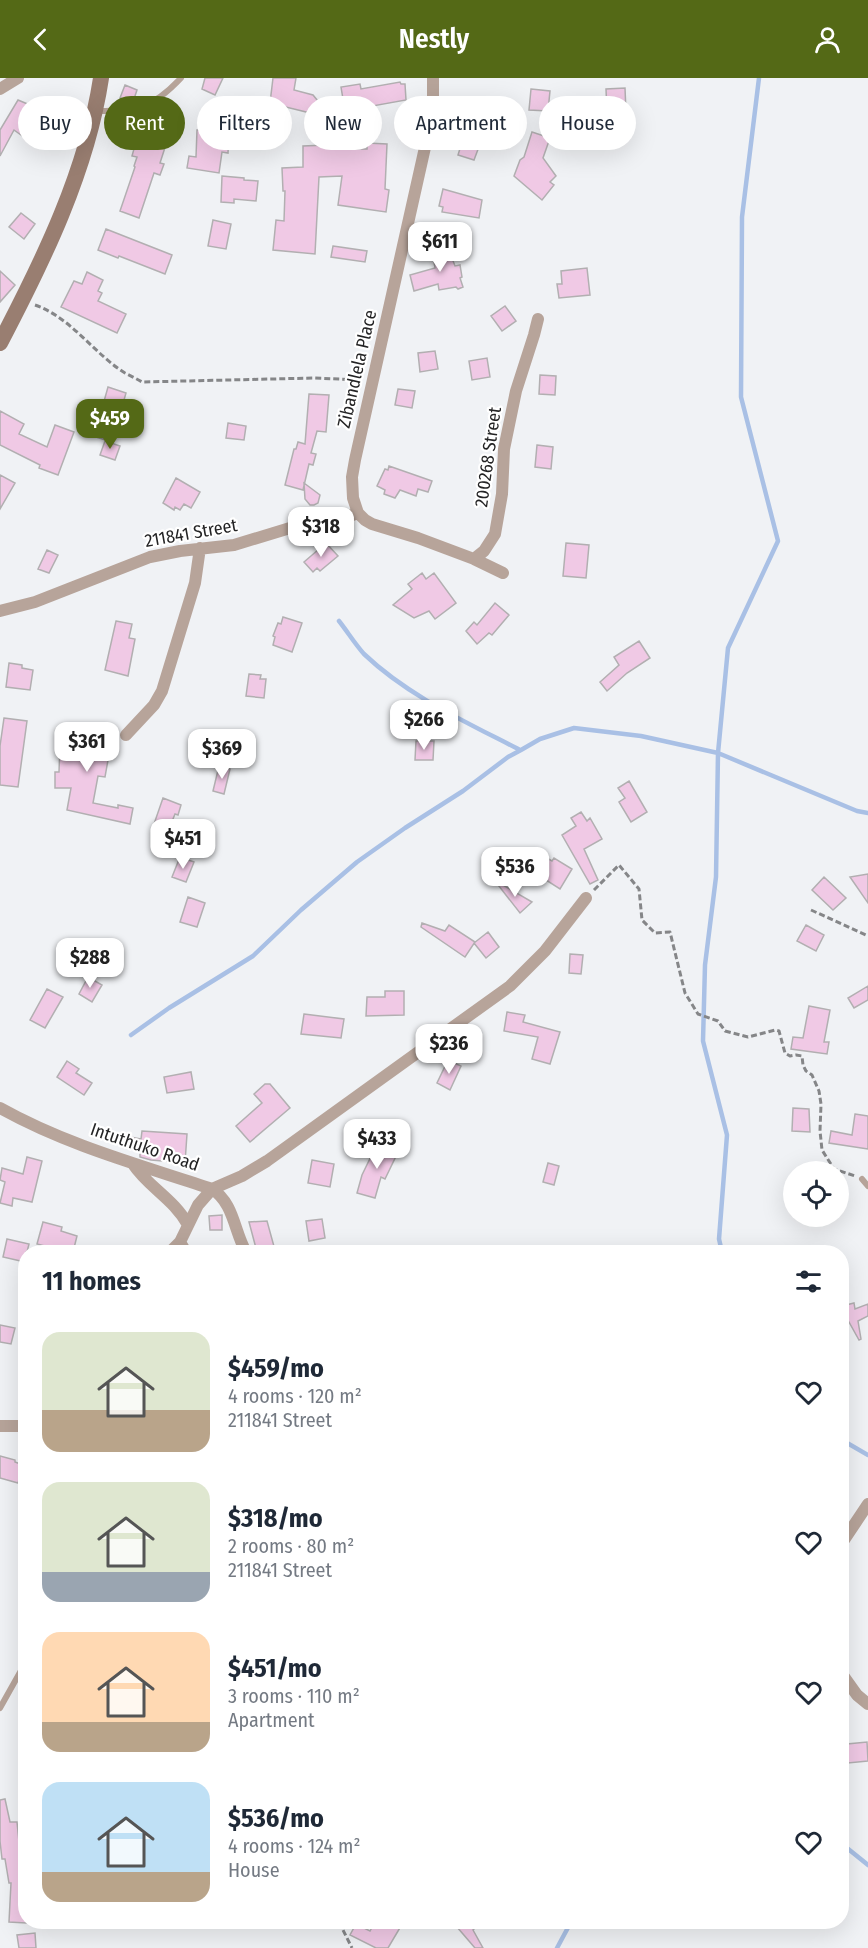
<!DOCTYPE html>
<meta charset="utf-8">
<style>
body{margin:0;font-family:"Fira Sans Condensed",sans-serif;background:#f2f2f3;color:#1f2937;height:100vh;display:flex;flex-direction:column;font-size:22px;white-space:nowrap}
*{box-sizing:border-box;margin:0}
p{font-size:20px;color:#747a83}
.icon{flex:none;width:33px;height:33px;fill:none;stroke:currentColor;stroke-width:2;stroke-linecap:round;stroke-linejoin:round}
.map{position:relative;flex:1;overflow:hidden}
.sheet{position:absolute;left:18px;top:1167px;width:831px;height:684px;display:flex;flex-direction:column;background:#fff;border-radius:24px;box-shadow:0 6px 24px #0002}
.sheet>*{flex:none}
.hud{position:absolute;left:18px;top:18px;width:832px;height:54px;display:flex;gap:12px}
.tools{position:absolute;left:783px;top:1083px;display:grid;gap:12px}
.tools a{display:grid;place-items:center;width:66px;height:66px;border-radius:50%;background:#fff;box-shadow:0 6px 24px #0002;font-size:30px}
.price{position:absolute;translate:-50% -51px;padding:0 14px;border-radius:12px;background:#fff;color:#222;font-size:20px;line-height:39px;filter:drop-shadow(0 2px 3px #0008)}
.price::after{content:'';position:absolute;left:50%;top:36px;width:18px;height:14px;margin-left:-9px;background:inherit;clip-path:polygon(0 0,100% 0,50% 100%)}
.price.on{background:#546916;color:#fff}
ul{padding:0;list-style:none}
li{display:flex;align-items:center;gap:18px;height:150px;padding:0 24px}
li span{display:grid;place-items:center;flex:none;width:168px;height:120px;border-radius:18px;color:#555}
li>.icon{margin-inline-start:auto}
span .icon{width:72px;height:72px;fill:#fffc;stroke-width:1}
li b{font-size:26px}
h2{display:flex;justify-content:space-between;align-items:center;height:72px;padding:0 24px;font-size:26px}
.pill{padding:0 21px;border-radius:27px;background:#fff;box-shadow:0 6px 24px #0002;font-size:21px;line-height:54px}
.pill.on{background:#546916;color:#fff}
header{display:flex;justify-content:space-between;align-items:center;height:78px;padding:0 24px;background:#546916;color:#fff;font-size:27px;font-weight:600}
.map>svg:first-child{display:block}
</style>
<header><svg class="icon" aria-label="back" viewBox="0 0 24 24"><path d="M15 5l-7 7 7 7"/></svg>Nestly<svg class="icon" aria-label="person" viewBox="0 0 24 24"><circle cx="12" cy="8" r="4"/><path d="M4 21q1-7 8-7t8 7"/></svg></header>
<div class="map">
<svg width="868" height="1870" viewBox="0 0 868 1870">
<rect width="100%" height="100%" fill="#f0f2f5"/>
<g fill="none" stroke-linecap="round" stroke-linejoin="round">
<!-- stream -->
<path stroke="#a9c0e5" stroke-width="4.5" d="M 339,543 C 347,553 355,566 364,576 C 408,618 466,644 520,672
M 131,957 L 169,930 L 253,878 L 301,832 L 357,784 L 405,750 L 463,713 L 508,679 L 521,672 L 540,661 L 574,650 L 641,658 L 718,675 L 857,733 L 868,735
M 722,1174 L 719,1161 L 727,1057 L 703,963 L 705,887 L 716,799 L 718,675 L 728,570 L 778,463 L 741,319 L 742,139 L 759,0
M 842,1362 L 868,1377
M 842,1766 L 868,1787
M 557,1870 L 571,1844"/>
</g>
<!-- building -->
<path fill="#f0c9e5" stroke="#b2afb1" stroke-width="1.5" d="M 205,0 L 223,0 L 215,17 L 202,11 Z
M 273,0 L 296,0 L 294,12 L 313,17 L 322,28 L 319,36 L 311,37 L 310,35 L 286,29 L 274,38 L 269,37 L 266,31 L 270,25 Z
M 400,4 L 401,6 L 405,6 L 406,22 L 345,33 L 341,9 L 360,6 L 361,11 Z
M 125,7 L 137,12 L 133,24 L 120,20 Z
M 625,10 L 626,34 L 607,35 L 606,11 Z
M 531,11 L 550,13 L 548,33 L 529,32 Z
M 18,22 L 61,40 L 51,62 L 35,54 L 28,62 L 14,52 L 0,78 L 0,52 Z
M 139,40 L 171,51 L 160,85 L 164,86 L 160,97 L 154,95 L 139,140 L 120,133 L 135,89 L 134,88 L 137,79 L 132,78 L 134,71 L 132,70 Z
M 203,49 L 220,50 L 220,53 L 229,53 L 228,75 L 222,74 L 219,95 L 187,90 L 189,78 L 196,79 L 197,52 L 203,52 Z
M 466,51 L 483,58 L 474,82 L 458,77 Z
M 532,54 L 550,60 L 543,80 L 556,98 L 550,104 L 554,107 L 542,122 L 514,98 L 520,82 L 524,79 Z
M 327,64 L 342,64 L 342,71 L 367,71 L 367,65 L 387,66 L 385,111 L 389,112 L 386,134 L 338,127 L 342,98 L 319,99 L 315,176 L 273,172 L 276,142 L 284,143 L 285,113 L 283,113 L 282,90 L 303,89 L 303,68 L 327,67 Z
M 222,98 L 244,100 L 244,102 L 258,103 L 256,123 L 234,121 L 234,125 L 221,124 Z
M 443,111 L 482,122 L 479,140 L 442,134 L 443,129 L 439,128 Z
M 21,135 L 35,146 L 24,161 L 9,149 Z
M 213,142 L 231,146 L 226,171 L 208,168 Z
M 106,151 L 172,177 L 165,196 L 119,178 L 118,180 L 98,172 Z
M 439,165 L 447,167 L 455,188 L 460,187 L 462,199 L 460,200 L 463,209 L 458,211 L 456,209 L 439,212 L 438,206 L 414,213 L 410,197 L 435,190 L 434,184 L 440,183 L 434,172 Z
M 333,168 L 367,173 L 365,184 L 331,179 Z
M 587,190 L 590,217 L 559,220 L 557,206 L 562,206 L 561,193 Z
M 0,193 L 15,207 L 0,224 Z
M 87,194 L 103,202 L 98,213 L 102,215 L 98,223 L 126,236 L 117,255 L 61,229 L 74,203 L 82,206 Z
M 505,228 L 516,243 L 502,253 L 491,238 Z
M 435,273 L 438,291 L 420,294 L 418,275 Z
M 487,280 L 490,299 L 472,302 L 469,283 Z
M 540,297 L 556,298 L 555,317 L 539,316 Z
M 108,309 L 126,315 L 112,364 L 96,359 L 98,353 L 96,352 Z
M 398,311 L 415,313 L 412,330 L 395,327 Z
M 309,316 L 329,317 L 326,354 L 317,353 L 311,375 L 316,376 L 313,387 L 309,386 L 303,412 L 285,407 L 294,371 L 296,371 L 298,364 L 305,366 Z
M 0,333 L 24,346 L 19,356 L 47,369 L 55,347 L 74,354 L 58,397 L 39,390 L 40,387 L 0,367 Z
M 228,345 L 246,348 L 244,362 L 226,360 Z
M 105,363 L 120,368 L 115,382 L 100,377 Z
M 537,367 L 553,369 L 551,391 L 535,389 Z
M 389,388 L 432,403 L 428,414 L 418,411 L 416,418 L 400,412 L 395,420 L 384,416 L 385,412 L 377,408 L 385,391 L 388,392 Z
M 0,397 L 15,405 L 0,431 Z
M 176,400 L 200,414 L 191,430 L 184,426 L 180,432 L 175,429 L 174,432 L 163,425 Z
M 304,405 L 320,417 L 318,425 L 314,427 L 310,427 L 305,421 Z
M 326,465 L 338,478 L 320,493 L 317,490 L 313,494 L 304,484 Z
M 566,465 L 589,467 L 586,500 L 563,498 Z
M 47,472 L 58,477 L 49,495 L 38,491 Z
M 422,495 L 426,501 L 434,495 L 456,525 L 435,541 L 429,533 L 414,540 L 393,527 L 412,511 L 408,506 Z
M 495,525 L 509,537 L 492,557 L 489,555 L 477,566 L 466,553 L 474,544 L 477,547 Z
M 283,539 L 302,545 L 292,574 L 273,567 L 275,559 L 273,558 L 278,545 L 281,546 Z
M 116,543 L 132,546 L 129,560 L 135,561 L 128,598 L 105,592 Z
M 639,563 L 650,580 L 627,595 L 607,613 L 600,604 L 619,587 L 614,579 Z
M 9,585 L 22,587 L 22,590 L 33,592 L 30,612 L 6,609 Z
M 249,596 L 261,597 L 260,601 L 266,601 L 264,620 L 246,618 Z
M 4,640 L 27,643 L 18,709 L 0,707 L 0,668 Z
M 65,651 L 90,652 L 113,658 L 110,671 L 113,671 L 111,682 L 108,682 L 105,699 L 98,698 L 93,725 L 118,730 L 118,727 L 133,730 L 130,746 L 67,732 L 71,710 L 55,710 L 55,694 L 59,694 L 60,667 L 65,667 Z
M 416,663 L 434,663 L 433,682 L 415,682 Z
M 228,666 L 249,674 L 245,686 L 224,679 Z
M 219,688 L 230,691 L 224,716 L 213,713 Z
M 629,703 L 647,734 L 631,744 L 619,724 L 625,720 L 618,710 Z
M 163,720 L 181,727 L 178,737 L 175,736 L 169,751 L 154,746 Z
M 581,734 L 587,743 L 590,740 L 602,761 L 584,771 L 598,802 L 590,806 L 562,757 L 576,748 L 571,740 Z
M 180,779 L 194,784 L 186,804 L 172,799 Z
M 545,779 L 552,783 L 554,780 L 572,791 L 560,811 L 535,795 Z
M 868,796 L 868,825 L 850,799 Z
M 824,799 L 846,820 L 833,832 L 812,812 Z
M 495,803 L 496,803 L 532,824 L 520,835 Z
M 188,819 L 205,825 L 197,849 L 180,844 Z
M 422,845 L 445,853 L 449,847 L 475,864 L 465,879 L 421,849 Z
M 806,847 L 824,857 L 816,873 L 797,863 Z
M 488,854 L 499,869 L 486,880 L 474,865 Z
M 570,876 L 583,877 L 581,896 L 569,895 Z
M 88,899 L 102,907 L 92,924 L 79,916 Z
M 868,908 L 868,922 L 854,930 L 848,920 Z
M 47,911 L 63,919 L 45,950 L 30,942 Z
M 385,913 L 404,913 L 404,937 L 366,938 L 367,919 L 385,919 Z
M 809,928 L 830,932 L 824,964 L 829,964 L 827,976 L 791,971 L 793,959 L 803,960 Z
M 507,934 L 525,937 L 523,944 L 560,954 L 550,986 L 532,981 L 538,959 L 504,953 Z
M 304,936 L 344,941 L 341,960 L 301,956 Z
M 448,982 L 461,988 L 450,1012 L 437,1005 Z
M 67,983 L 79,991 L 76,995 L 92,1005 L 84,1017 L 57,999 Z
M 191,994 L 194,1011 L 167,1015 L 164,999 Z
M 265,1006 L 270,1006 L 290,1030 L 250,1064 L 236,1048 L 262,1025 L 254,1016 Z
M 793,1030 L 809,1031 L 810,1054 L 792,1053 Z
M 855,1036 L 868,1038 L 868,1071 L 829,1065 L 831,1053 L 852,1057 Z
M 142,1053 L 187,1056 L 185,1085 L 151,1082 L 140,1079 L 140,1073 L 127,1070 L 125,1067 L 126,1060 L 130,1059 L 141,1061 Z
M 378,1064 L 398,1074 L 385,1101 L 381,1099 L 375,1120 L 357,1115 L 362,1097 Z
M 27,1079 L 42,1083 L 32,1124 L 13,1120 L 12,1128 L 0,1125 L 5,1104 L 0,1102 L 2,1090 L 23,1096 Z
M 312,1082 L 334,1086 L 330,1109 L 308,1105 Z
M 548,1085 L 559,1088 L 554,1107 L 543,1104 Z
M 222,1137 L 222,1152 L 210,1152 L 209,1138 Z
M 322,1141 L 325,1160 L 309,1163 L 306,1143 Z
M 267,1143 L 275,1172 L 257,1174 L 249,1144 Z
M 43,1144 L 62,1149 L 61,1153 L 77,1158 L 74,1170 L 65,1168 L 64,1173 L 37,1166 Z
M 7,1161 L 29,1166 L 27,1174 L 26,1174 L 25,1184 L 3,1179 Z
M 854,1225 L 855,1231 L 868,1226 L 868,1238 L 858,1243 L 861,1261 L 859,1262 L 844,1235 L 842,1228 Z
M 0,1247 L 15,1250 L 11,1266 L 0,1264 Z
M 0,1378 L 15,1382 L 15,1384 L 23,1387 L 18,1405 L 0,1400 Z
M 867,1664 L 868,1683 L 848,1685 L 847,1666 Z
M 5,1721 L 10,1744 L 17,1744 L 22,1793 L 24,1792 L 26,1803 L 26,1845 L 9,1844 L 11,1805 L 9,1805 L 5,1781 L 2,1781 L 0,1763 L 0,1722 Z
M 375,1844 L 391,1844 L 401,1848 L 388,1870 L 376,1870 L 350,1857 L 356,1846 L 370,1853 Z
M 463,1844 L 469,1844 L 475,1850 L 473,1852 L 483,1870 L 475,1870 L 457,1849 Z
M 35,1855 L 36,1870 L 19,1870 L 17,1857 Z"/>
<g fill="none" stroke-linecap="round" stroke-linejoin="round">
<!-- path -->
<path stroke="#858688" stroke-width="3" stroke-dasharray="6 3" stroke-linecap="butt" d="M 35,227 C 72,240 94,276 125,295 C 131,298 137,301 142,304 L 314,300 L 360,302
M 594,812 L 619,787 L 639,811 L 642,842 L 655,855 L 670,854 L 685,915 L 698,936 L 718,943 L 725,953 L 748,959 L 775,952 L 779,953 L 785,975 L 790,978 L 796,977 L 802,978 L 803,987 L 806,993 L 812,997 L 819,1013 L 821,1026 L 820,1053 L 822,1072 L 834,1091 L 855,1098
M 811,832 L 868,858
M 339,1844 L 352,1870"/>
<!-- lane -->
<path stroke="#b7a49a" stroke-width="6" d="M 97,33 C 137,33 152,31 181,0
M 862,1101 L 868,1108
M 0,1630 L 23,1589"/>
<!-- street -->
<path stroke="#b7a49a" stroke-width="12" d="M 433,0 L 433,22 L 428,56 L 355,382 L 352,399 L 353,420 L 358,435 L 365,442 L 372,446 L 418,460 L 474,481 L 503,495
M 0,11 L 18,0
M 474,481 L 484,473 L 495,456 L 502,416 L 504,371 L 516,313 L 534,257 L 538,241
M 0,533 L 35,524 L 150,479 L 180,473 L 234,467 L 290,450 L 332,444 L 358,435
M 126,657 L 154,627 L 162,613 L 195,505 L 200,470
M 0,1030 C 66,1067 140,1087 212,1111 C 234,1125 234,1153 246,1174
M 133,1086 C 148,1109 174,1121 188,1147
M 180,1164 L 186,1174
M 170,1174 L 180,1164 L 198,1127 L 212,1111 L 242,1098 L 267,1083 L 510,908 L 545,873 L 586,820
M 0,1348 L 26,1348
M 842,1465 L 868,1426
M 842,1596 L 857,1617 L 868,1626"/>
<!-- secondary -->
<path stroke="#997e71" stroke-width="16" d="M 0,265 C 43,183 87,93 101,0"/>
</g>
<g text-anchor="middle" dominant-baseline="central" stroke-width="4.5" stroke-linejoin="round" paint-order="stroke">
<!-- street labels -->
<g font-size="18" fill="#242425" stroke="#fff">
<text transform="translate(357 291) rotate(-77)">Zibandlela Place</text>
<text transform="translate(488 379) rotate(-82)">200268 Street</text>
<text transform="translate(191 455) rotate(-10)">211841 Street</text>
<text transform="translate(145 1069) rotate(19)">Intuthuko Road</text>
</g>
</g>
</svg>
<div class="tools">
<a><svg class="icon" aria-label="locate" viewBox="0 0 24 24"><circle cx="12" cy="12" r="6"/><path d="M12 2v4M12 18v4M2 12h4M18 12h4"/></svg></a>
</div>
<b class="price" style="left:440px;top:195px">$611</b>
<b class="price on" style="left:110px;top:372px">$459</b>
<b class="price" style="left:321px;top:480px">$318</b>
<b class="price" style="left:424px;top:673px">$266</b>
<b class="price" style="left:87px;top:695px">$361</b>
<b class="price" style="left:222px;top:702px">$369</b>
<b class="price" style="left:183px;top:792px">$451</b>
<b class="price" style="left:515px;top:820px">$536</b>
<b class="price" style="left:90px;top:911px">$288</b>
<b class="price" style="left:449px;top:997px">$236</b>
<b class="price" style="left:377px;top:1092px">$433</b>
<div class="hud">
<a class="pill">Buy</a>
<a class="pill on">Rent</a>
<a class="pill">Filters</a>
<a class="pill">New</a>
<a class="pill">Apartment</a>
<a class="pill">House</a>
</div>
<section class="sheet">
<h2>11 homes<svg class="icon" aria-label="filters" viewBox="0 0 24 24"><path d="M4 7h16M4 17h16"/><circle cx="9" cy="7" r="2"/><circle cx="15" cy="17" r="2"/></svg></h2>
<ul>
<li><span style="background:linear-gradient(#dfe7d0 65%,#b9a48a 0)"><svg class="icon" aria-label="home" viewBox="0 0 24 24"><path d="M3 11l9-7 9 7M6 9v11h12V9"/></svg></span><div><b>$459/mo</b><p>4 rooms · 120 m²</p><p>211841 Street</p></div><svg class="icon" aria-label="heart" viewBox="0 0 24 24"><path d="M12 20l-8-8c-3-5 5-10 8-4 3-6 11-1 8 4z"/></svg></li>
<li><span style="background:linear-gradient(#dfe7d0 75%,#9aa5b1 0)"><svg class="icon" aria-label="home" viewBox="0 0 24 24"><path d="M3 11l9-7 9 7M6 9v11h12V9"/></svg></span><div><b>$318/mo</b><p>2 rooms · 80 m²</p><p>211841 Street</p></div><svg class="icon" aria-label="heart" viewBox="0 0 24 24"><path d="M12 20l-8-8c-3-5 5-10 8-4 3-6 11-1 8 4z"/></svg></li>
<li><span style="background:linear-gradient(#ffd9b3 75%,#b9a48a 0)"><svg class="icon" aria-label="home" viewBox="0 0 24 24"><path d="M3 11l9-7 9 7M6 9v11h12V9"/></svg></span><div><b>$451/mo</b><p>3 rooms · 110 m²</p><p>Apartment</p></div><svg class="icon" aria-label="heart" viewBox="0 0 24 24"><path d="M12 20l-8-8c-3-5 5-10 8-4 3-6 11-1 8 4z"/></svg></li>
<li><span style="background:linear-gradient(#bfe0f5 75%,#b9a48a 0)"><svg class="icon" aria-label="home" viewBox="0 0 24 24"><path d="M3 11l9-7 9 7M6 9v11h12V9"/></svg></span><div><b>$536/mo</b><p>4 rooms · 124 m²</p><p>House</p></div><svg class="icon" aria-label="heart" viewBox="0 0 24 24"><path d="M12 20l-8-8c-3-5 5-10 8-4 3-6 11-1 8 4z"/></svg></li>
</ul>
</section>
</div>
